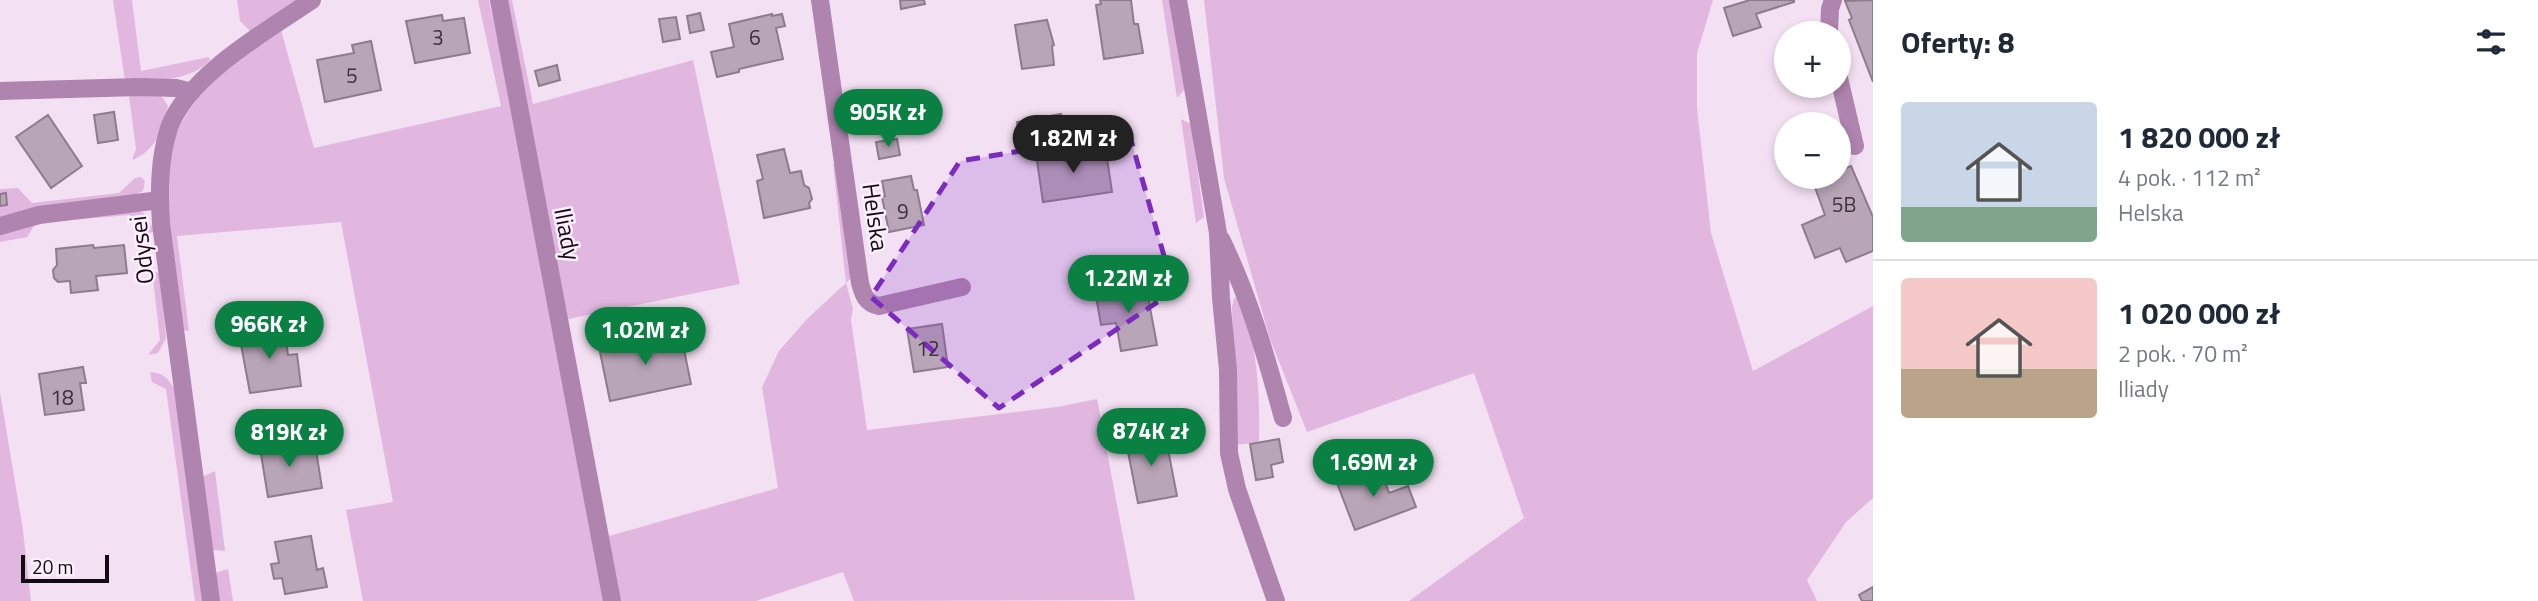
<!DOCTYPE html>
<html lang="pl">
<meta charset="utf-8">
<style>
body{margin:0;font-family:"Titillium Web",sans-serif;background:#f6f6f7;color:#1f2937;height:100vh;display:flex;flex-direction:column;font-size:26px;white-space:nowrap}
*{box-sizing:border-box;margin:0}
p{font-size:23px;color:#747a83}
.icon{flex:none;width:38px;height:38px;fill:none;stroke:currentColor;stroke-width:2;stroke-linecap:round;stroke-linejoin:round}
.map{position:relative;flex:1;overflow:hidden}
.side{display:flex;flex-direction:column;background:#fff;width:665px}
.side>*{flex:none}
.fabs{position:absolute;left:1774px;top:21px;display:grid;gap:14px}
.fabs a{display:grid;place-items:center;width:77px;height:77px;border-radius:50%;background:#fff;box-shadow:0 4px 10px #0003;font-size:35px}
.scale{position:absolute;left:21px;bottom:18px;width:88px;box-sizing:border-box;padding-left:7px;border:4px solid #120b12;border-top:0;font-size:19px;line-height:24px;white-space:nowrap;color:#120b12;-webkit-text-stroke:5px #ffeefe;paint-order:stroke}
.price{position:absolute;translate:-50% -60px;padding:0 16px;border-radius:24px;background:#0b8043;color:#fff;font-size:23px;line-height:46px;filter:drop-shadow(0 2px 4px #0008)}
.price::after{content:'';position:absolute;left:50%;top:42px;width:21px;height:16px;margin-left:-10px;background:inherit;clip-path:polygon(0 0,100% 0,50% 100%)}
.price.on{background:#222;color:#fff}
ul{padding:0;list-style:none}
li{display:flex;align-items:center;gap:21px;height:175px;padding:0 28px}
li+li{border-top:2px solid #e0e1e3}
li span{display:grid;place-items:center;flex:none;width:196px;height:140px;border-radius:7px;color:#555}
li>.icon{margin-inline-start:auto}
span .icon{width:84px;height:84px;fill:#fffc;stroke-width:1}
li b{font-size:30px}
h2{display:flex;justify-content:space-between;align-items:center;height:84px;padding:0 28px;font-size:30px}
main{display:flex;flex:1;min-height:0}
.map>svg:first-child{display:block}
</style>
<main>
<div class="map">
<svg width="1873" height="601" viewBox="0 0 1873 601">
<rect width="100%" height="100%" fill="#f4e0f3"/>
<!-- green -->
<path fill="#e1b7e0" d="M 113,0 L 132,0 L 141,71 L 209,57 L 210,60 C 189,83 153,80 125,81 Z
M 237,0 L 297,0 L 251,32 L 240,21 Z
M 478,0 L 489,0 L 532,200 L 605,601 L 363,601 L 346,510 L 393,502 L 341,222 L 177,236 L 189,331 L 181,330 C 175,276 156,190 174,139 C 180,123 191,106 202,94 C 225,68 254,50 281,30 L 314,148 L 501,106 Z
M 506,0 L 512,0 L 533,104 L 693,60 L 740,284 L 568,319 Z
M 1162,0 L 1171,0 L 1185,89 L 1177,98 Z
M 1204,0 L 1713,0 L 1697,53 L 1697,108 L 1711,233 L 1753,371 L 1873,306 L 1873,498 L 1846,522 L 1807,580 L 1817,601 L 1409,601 L 1524,518 L 1474,373 L 1307,432 L 1270,339 L 1224,178 Z
M 157,94 L 163,98 L 168,106 C 163,129 156,151 132,160 L 136,149 L 129,96 Z
M 1181,119 L 1191,124 L 1204,217 L 1196,223 Z
M 833,164 L 837,167 L 851,278 L 846,283 L 853,309 L 851,320 L 867,430 L 1057,407 L 1097,399 L 1135,600 L 854,601 L 843,572 L 756,601 L 621,601 L 609,536 L 778,488 L 762,387 L 779,351 L 808,318 L 846,283 Z
M 141,177 L 145,181 L 143,191 L 129,198 L 0,218 L 0,189 L 18,188 L 32,203 L 119,193 L 135,178 Z
M 134,210 L 144,213 L 155,232 L 148,233 L 130,215 L 36,223 L 27,237 L 0,242 L 0,232 L 40,219 Z
M 152,270 L 160,274 L 166,338 L 158,353 L 148,355 L 160,340 Z
M 1238,297 C 1258,341 1260,394 1259,442 L 1235,445 L 1232,307 L 1234,298 Z
M 150,372 C 163,373 168,378 174,388 L 204,601 L 195,601 L 166,389 L 152,382 Z
M 0,392 L 23,530 L 31,601 L 0,601 Z
M 215,471 L 225,551 L 213,550 L 202,477 Z
M 228,569 L 233,601 L 218,601 L 215,573 Z"/>
<!-- building -->
<path fill="#b8a5b7" stroke="#8e7c8d" stroke-width="2" d="M 900,0 L 924,0 L 925,4 L 901,9 Z
M 1100,0 L 1131,0 L 1134,24 L 1138,24 L 1143,53 L 1104,59 L 1096,5 L 1101,4 Z
M 1750,0 L 1794,0 L 1794,2 L 1756,14 L 1761,27 L 1733,36 L 1724,8 Z
M 1873,0 L 1873,82 L 1849,20 L 1852,18 L 1845,1 Z
M 700,13 L 704,30 L 690,33 L 687,16 Z
M 772,14 L 772,16 L 782,14 L 785,26 L 776,28 L 783,59 L 739,69 L 739,72 L 717,77 L 711,52 L 734,47 L 729,24 Z
M 442,15 L 443,21 L 464,18 L 470,53 L 415,63 L 406,21 Z
M 676,17 L 680,39 L 663,42 L 659,19 Z
M 1047,20 L 1054,45 L 1052,46 L 1054,65 L 1022,69 L 1015,25 Z
M 371,41 L 381,90 L 325,102 L 317,60 L 354,53 L 352,45 Z
M 557,65 L 560,80 L 539,86 L 535,71 Z
M 114,112 L 118,140 L 98,143 L 94,115 Z
M 1061,114 L 1066,139 L 1022,147 L 1017,122 Z
M 48,115 L 82,166 L 51,188 L 16,137 Z
M 897,139 L 900,155 L 879,159 L 876,142 Z
M 784,149 L 790,173 L 801,171 L 804,185 L 809,188 L 812,199 L 809,203 L 810,208 L 764,218 L 757,181 L 763,179 L 757,155 Z
M 1065,150 L 1067,158 L 1106,151 L 1112,192 L 1043,202 L 1036,154 Z
M 1851,166 L 1873,217 L 1873,251 L 1846,262 L 1840,248 L 1815,258 L 1802,225 L 1825,215 L 1813,182 L 1825,177 L 1839,177 L 1839,171 Z
M 911,176 L 914,190 L 917,190 L 924,225 L 889,232 L 882,197 L 885,196 L 882,181 Z
M 6,193 L 7,205 L 0,206 L 0,194 Z
M 93,245 L 94,248 L 124,245 L 127,273 L 96,276 L 98,290 L 71,293 L 70,281 L 58,282 L 54,278 L 53,270 L 57,265 L 56,249 Z
M 1145,281 L 1157,345 L 1121,351 L 1116,323 L 1101,325 L 1095,291 Z
M 942,324 L 948,367 L 914,372 L 907,329 Z
M 284,327 L 288,355 L 297,354 L 301,386 L 250,393 L 239,334 Z
M 650,335 L 652,342 L 681,335 L 691,384 L 610,401 L 600,352 L 630,346 L 628,339 Z
M 83,367 L 86,383 L 80,383 L 84,410 L 45,415 L 39,374 Z
M 1160,431 L 1162,444 L 1167,444 L 1177,496 L 1138,503 L 1128,452 L 1133,451 L 1130,436 Z
M 287,437 L 289,454 L 316,450 L 322,488 L 268,497 L 259,442 Z
M 1279,439 L 1283,462 L 1271,465 L 1273,477 L 1256,480 L 1250,444 Z
M 1380,467 L 1389,493 L 1408,486 L 1416,507 L 1355,530 L 1337,483 Z
M 311,536 L 317,570 L 323,568 L 327,587 L 285,594 L 282,578 L 274,579 L 271,564 L 279,563 L 275,542 Z
M 1873,587 L 1873,601 L 1862,601 L 1859,595 Z"/>
<g fill="none" stroke-linecap="round" stroke-linejoin="round">
<!-- minor -->
<path stroke="#af84af" stroke-width="18" d="M 499,0 L 612,601
M 820,0 L 860,283 C 863,294 866,304 879,306 L 962,287
M 1178,0 L 1218,233 L 1221,298 L 1228,370 L 1229,453 L 1237,489 L 1276,601
M 1829,33 L 1830,9 L 1833,0
M 1839,78 L 1855,146
M 0,91 L 139,87 L 176,88 L 192,92
M 0,226 L 39,215 L 160,200
M 1221,239 C 1249,296 1266,356 1283,418
M 211,601 L 161,224 C 159,192 159,159 169,128 C 188,75 267,31 312,0"/>
</g>
<!-- marked area -->
<path fill="#7b2cbf" fill-opacity="0.2" stroke="#7b2cbf" stroke-width="5" stroke-dasharray="14 9" stroke-linejoin="round" d="M 1129,133 L 1174,291 L 999,408 L 871,297 L 960,161 Z"/>
<g text-anchor="middle" dominant-baseline="central" stroke-width="5" stroke-linejoin="round" paint-order="stroke">
<!-- number labels -->
<g font-size="21" fill="#3c323b">
<text x="438" y="37">3</text>
<text x="755" y="37">6</text>
<text x="352" y="75">5</text>
<text x="1844" y="204">5B</text>
<text x="903" y="211">9</text>
<text x="928" y="348">12</text>
<text x="62" y="397">18</text>
</g>
<!-- street labels -->
<g font-size="24" fill="#120b12" stroke="#ffeefe">
<text transform="translate(876 217) rotate(82)">Helska</text>
<text transform="translate(568 234) rotate(79)">Iliady</text>
<text transform="translate(141 250) rotate(-97)">Odysei</text>
</g>
</g>
</svg>
<div class="fabs">
<a>+</a>
<a>−</a>
</div>
<div class="scale">20 m</div>
<b class="price" style="left:888px;top:149px">905K zł</b>
<b class="price on" style="left:1073px;top:175px">1.82M zł</b>
<b class="price" style="left:1128px;top:315px">1.22M zł</b>
<b class="price" style="left:269px;top:361px">966K zł</b>
<b class="price" style="left:645px;top:367px">1.02M zł</b>
<b class="price" style="left:1151px;top:468px">874K zł</b>
<b class="price" style="left:289px;top:469px">819K zł</b>
<b class="price" style="left:1373px;top:499px">1.69M zł</b>
</div>
<section class="side">
<h2>Oferty: 8<svg class="icon" aria-label="filters" viewBox="0 0 24 24"><path d="M4 7h16M4 17h16"/><circle cx="9" cy="7" r="2"/><circle cx="15" cy="17" r="2"/></svg></h2>
<ul>
<li><span style="background:linear-gradient(#c9d6e8 75%,#7fa58c 0)"><svg class="icon" aria-label="home" viewBox="0 0 24 24"><path d="M3 11l9-7 9 7M6 9v11h12V9"/></svg></span><div><b>1 820 000 zł</b><p>4 pok. · 112 m²</p><p>Helska</p></div></li>
<li><span style="background:linear-gradient(#f6c9c9 65%,#b9a48a 0)"><svg class="icon" aria-label="home" viewBox="0 0 24 24"><path d="M3 11l9-7 9 7M6 9v11h12V9"/></svg></span><div><b>1 020 000 zł</b><p>2 pok. · 70 m²</p><p>Iliady</p></div></li>
</ul>
</section>
</main>
